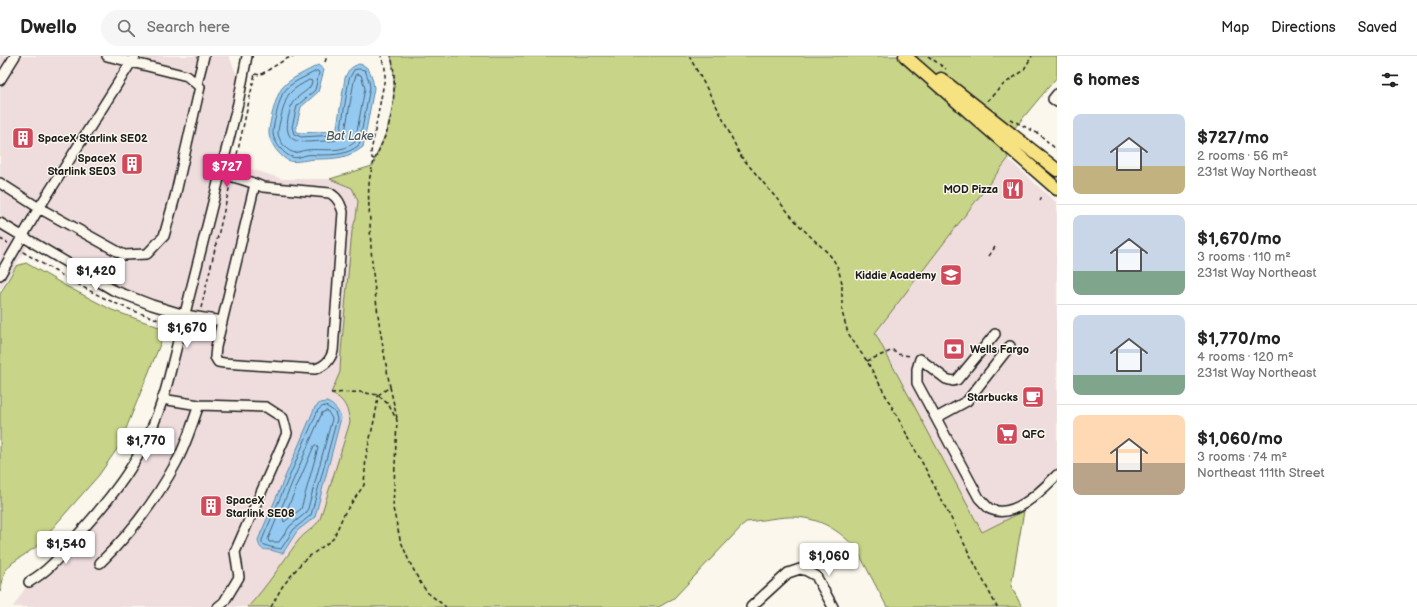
<!DOCTYPE html>
<meta charset="utf-8">
<style>
body{margin:0;font-family:"Balsamiq Sans",sans-serif;background:#f6f6f6;color:#222;height:100vh;display:flex;flex-direction:column;font-size:15px;white-space:nowrap}
*{box-sizing:border-box;margin:0}
p{font-size:13px;color:#767676}
.icon{flex:none;width:22px;height:22px;fill:none;stroke:currentColor;stroke-width:2;stroke-linecap:round;stroke-linejoin:round}
.map{position:relative;flex:1;overflow:hidden}
.drawer{display:flex;flex-direction:column;background:#fff;width:360px}
.drawer>*{flex:none}
.price{position:absolute;translate:-50% -34px;padding:0 9px;border-radius:4px;background:#fff;color:#222;font-size:13px;line-height:26px;filter:drop-shadow(0 1px 2px #0008)}
.price::after{content:'';position:absolute;left:50%;top:24px;width:12px;height:9px;margin-left:-6px;background:inherit;clip-path:polygon(0 0,100% 0,50% 100%)}
.price.selected{background:#db2777;color:#fff}
ul{padding:0;list-style:none}
li{display:flex;align-items:center;gap:12px;height:100px;padding:0 16px}
li+li{border-top:1px solid #e0e0e0}
li span{display:grid;place-items:center;flex:none;width:112px;height:80px;border-radius:8px;color:#555}
li>.icon{margin-inline-start:auto}
span .icon{width:48px;height:48px;fill:#fffc;stroke-width:1}
li b{font-size:17px}
h2{display:flex;justify-content:space-between;align-items:center;height:48px;padding:0 16px;font-size:17px}
header{display:flex;align-items:center;gap:24px;box-sizing:border-box;height:56px;padding:0 20px;background:#fff;border-bottom:1px solid #e0e0e0}
header strong{font-size:19px}
nav{display:flex;gap:22px;margin-inline-start:auto;font-size:14px}
.search{width:280px;height:36px;background:#f6f6f6;display:flex;align-items:center;gap:10px;box-sizing:border-box;padding:0 14px;border-radius:22px;color:#767676;font-size:15px}
main{display:flex;flex:1;min-height:0}
.map>svg:first-child{display:block}
</style>
<header>
<strong>Dwello</strong>
<div class="search"><svg class="icon" aria-label="search" viewBox="0 0 24 24"><circle cx="10" cy="10" r="6"/><path d="M15 15l6 6"/></svg>Search here</div>
<nav><a>Map</a><a>Directions</a><a>Saved</a></nav>
</header>
<main>
<div class="map">
<svg width="1057" height="551" viewBox="0 0 1057 551">
<rect width="100%" height="100%" fill="#fbf7ec"/>
<filter id="ink" filterUnits="userSpaceOnUse"><feTurbulence type="fractalNoise" baseFrequency=".025" numOctaves="2"/><feDisplacementMap in="SourceGraphic" scale="8" xChannelSelector="R" yChannelSelector="G"/><feConvolveMatrix kernelMatrix="1 2 1 2 8 2 1 2 1" color-interpolation-filters="sRGB"/></filter>
<g filter="url(#ink)">
<!-- built -->
<path fill="#efddde" d="M 0,0 L 229,0 L 242,31 L 223,104 L 283,123 L 330,123 L 352,132 L 358,145 L 356,161 L 352,175 L 341,296 L 340,316 L 335,329 L 339,341 L 345,348 L 349,357 L 350,366 L 320,463 L 316,469 L 300,483 L 266,530 L 248,551 L 13,551 L 29,526 L 85,471 L 149,379 L 185,259 L 113,234 L 0,167 Z
M 1008,103 L 1057,147 L 1057,426 L 1035,446 L 1024,455 L 982,476 L 875,277 Z
M 0,175 L 27,191 L 0,234 Z"/>
<!-- green -->
<path fill="#c8d488" stroke="#727852" d="M 391,0 L 1057,0 L 1057,21 L 1003,86 L 1008,103 L 875,277 L 982,476 L 1024,455 L 1011,530 L 1022,551 L 887,551 L 856,492 C 838,474 822,463 796,461 C 783,460 760,465 746,466 L 674,542 L 659,551 L 248,551 C 267,530 282,507 298,485 C 305,476 315,472 320,463 L 350,366 C 348,352 344,343 331,337 L 340,316 L 341,296 L 352,175 L 356,161 L 358,145 L 352,132 L 330,123 L 372,110 C 376,98 382,88 386,76 C 394,54 397,23 391,0 Z
M 26,207 L 66,230 L 112,254 L 159,271 L 162,275 L 163,281 L 119,390 L 99,419 L 36,491 L 12,507 L 5,515 L 0,536 L 0,238 L 16,210 Z"/>
<!-- water -->
<path fill="#94caf2" stroke="#64849c" d="M 359,8 C 371,10 372,21 374,32 L 363,91 C 349,102 334,103 317,103 C 309,103 295,107 290,105 C 281,103 268,85 269,76 C 269,68 276,39 282,32 C 290,22 306,16 318,9 L 324,14 L 318,36 L 301,51 L 296,72 L 297,76 L 301,77 L 334,75 L 337,71 L 345,22 C 348,14 351,11 359,8 Z
M 327,346 C 335,350 338,354 341,362 L 315,461 L 297,475 L 283,497 C 279,497 278,496 274,495 C 265,492 260,497 258,484 L 315,351 L 320,347 Z"/>
<g fill="none" stroke-linecap="round" stroke-linejoin="round">
<!-- shore -->
<path stroke="#4c6272" stroke-width="1" d="M 359,13 L 365,14 L 369,25 L 370,31 L 359,89 C 347,99 334,99 319,99 C 315,99 311,98 307,99 C 302,100 296,103 292,101 C 284,99 274,86 273,78 C 272,72 280,42 283,37 C 290,26 306,21 316,15 L 318,15 L 319,17 L 315,34 L 297,50 L 292,71 L 294,78 L 301,81 L 335,79 L 340,76 L 341,72 L 349,23 L 354,14 Z
M 357,18 L 361,19 L 365,32 L 355,86 C 341,98 324,92 307,94 C 303,94 296,98 292,96 C 286,94 278,83 278,77 C 278,70 285,43 289,38 C 294,32 302,28 309,24 L 312,25 C 312,34 299,38 294,45 C 290,49 290,57 288,62 C 283,91 304,86 324,85 C 333,85 341,85 345,76 L 354,25 Z
M 326,350 L 335,356 L 337,363 L 311,459 L 294,473 L 281,493 C 276,492 266,491 262,487 L 262,484 L 318,354 L 322,351 Z
M 327,355 L 330,359 L 332,363 L 307,456 L 290,470 L 279,486 L 269,486 L 268,483 L 322,357 Z
M 316,389 L 318,392 L 301,453 L 284,466 L 283,463 L 314,390 Z"/>
<!-- minor casing -->
<g stroke="#1c1c1c" stroke-width="12">
<path id="minor" d="M 0,24 L 15,0
M 197,28 L 204,0
M 1057,38 L 1053,43 L 1057,46
M 220,118 C 235,121 249,125 263,131 L 330,137 C 338,142 340,147 343,156 L 333,295 C 330,305 325,310 315,313 L 224,307 L 218,306 L 215,301 L 216,291 L 255,128
M 0,127 L 39,152 L 124,199 L 147,198 L 164,180 L 175,141 L 200,31 L 187,20 L 107,0
M 0,167 L 113,234 L 152,249 L 185,259 L 222,265
M 0,219 L 39,152 L 135,0
M 995,278 L 957,324 L 953,325 L 946,323 L 920,303 L 917,313 L 917,327 L 979,442 C 982,445 986,450 990,453 C 1014,464 1042,434 1057,419
M 199,349 L 266,351 L 283,362 L 287,377 L 235,496 L 239,521 L 224,546 L 218,551
M 936,362 L 967,345 L 1010,290
M 100,507 C 130,478 156,444 176,407 C 186,389 192,368 199,349 L 162,343
M 29,526 C 50,514 60,500 75,482 C 94,461 115,437 130,413 C 148,385 161,353 169,321 L 238,47 L 247,0
M 751,551 L 788,517 L 800,513 L 807,515 L 816,520 L 833,551"/>
</g>
<!-- major casing -->
<g stroke="#1c1c1c" stroke-width="15">
<path id="major" d="M 905,0 L 1057,133
M 941,23 L 1057,114"/>
</g>
<!-- path -->
<path stroke="#1c1c1c" stroke-width="1.5" stroke-dasharray="4 3" stroke-linecap="butt" d="M 689,0 L 718,53 L 740,99 L 798,168 L 809,179 L 828,197 L 833,203 L 838,212 L 842,227 L 842,256 L 848,277 L 859,294 L 867,305 L 924,410 L 997,551
M 928,0 L 946,13
M 325,6 L 327,0
M 255,18 L 260,19 L 286,3 L 294,0
M 987,45 L 1004,28 L 1023,15 L 1032,0
M 1010,63 L 1039,78 L 1057,94
M 374,103 L 372,102 L 371,96 L 385,21 L 385,12 L 381,0
M 234,112 L 255,18
M 1040,145 L 1042,139
M 0,183 L 8,187
M 23,196 C 60,218 96,241 137,256 C 147,260 160,262 166,271 L 170,269 L 173,270
M 989,200 L 995,191
M 201,252 L 230,129
M 191,273 L 196,274 L 198,269
M 867,305 L 893,294 L 897,298 L 911,300
M 390,331 L 397,362
M 331,337 L 360,336 L 378,339 L 388,348 L 397,364 L 393,452 L 400,483 L 409,505 L 421,528 L 428,537 L 446,551
M 378,339 L 390,331 C 380,276 371,221 370,165 C 369,153 368,141 369,129 C 370,110 379,95 386,78 C 394,57 397,21 391,0
M 271,551 L 282,531 L 303,505 L 333,483 L 344,458 L 364,429 L 366,400 L 376,356 L 378,339"/>
<!-- minor -->
<use href="#minor" stroke="#fbf7ec" stroke-width="9"/>
<!-- major -->
<use href="#major" stroke="#f7e281" stroke-width="12"/>
</g>
</g>
<!-- icons -->
<defs>
<g id="building-square" transform="scale(1.15)"><rect x="-9" y="-9" width="18" height="18" rx="4" fill="#d1495b" stroke="#fbf7ec"/><path d="M-4-6H4V6H1V3H-1V6H-4ZM-2.5-4.3h1.7v1.8h-1.7ZM.8-4.3h1.7v1.8H.8ZM-2.5-1h1.7V.8h-1.7ZM.8-1h1.7V.8H.8Z" fill="#fff"/></g>
<g id="restaurant-square" transform="scale(1.15)"><rect x="-9" y="-9" width="18" height="18" rx="4" fill="#d1495b" stroke="#fbf7ec"/><path d="M-5-6h1v4h1v-4h1v4h1v-4h1v5L-1.5 .5V6h-2V.5L-5-1ZM5-6V6H3V1.5H1.5Q1.5-4 5-6Z" fill="#fff"/></g>
<g id="school-square" transform="scale(1.15)"><rect x="-9" y="-9" width="18" height="18" rx="4" fill="#d1495b" stroke="#fbf7ec"/><path d="M0-5L7-2L0 1L-7-2ZM-4 1L0 2.5L4 1V4Q0 6-4 4Z" fill="#fff"/></g>
<g id="bank-square" transform="scale(1.15)"><rect x="-9" y="-9" width="18" height="18" rx="4" fill="#d1495b" stroke="#fbf7ec"/><path d="M-6-4H6V4H-6ZM0-2.3a2.3 2.3 0 1 0 0 4.6a2.3 2.3 0 1 0 0-4.6Z" fill="#fff"/></g>
<g id="cafe-square" transform="scale(1.15)"><rect x="-9" y="-9" width="18" height="18" rx="4" fill="#d1495b" stroke="#fbf7ec"/><path d="M-5.5-4.5H6V0H3Q3 3.5 0 3.5H-2.5Q-5.5 3.5-5.5 0ZM3-3.2v2h1.7v-2ZM-6 4.5H4V6H-6Z" fill="#fff"/></g>
<g id="supermarket-square" transform="scale(1.15)"><rect x="-9" y="-9" width="18" height="18" rx="4" fill="#d1495b" stroke="#fbf7ec"/><path d="M-6-5.5h2.5l.6 2H6L4.5 2H-2.5L-4.4-4H-6ZM-1.5 3.2a1.3 1.3 0 1 0 .1 0ZM3 3.2a1.3 1.3 0 1 0 .1 0Z" fill="#fff"/></g>
</defs>
<g fill-rule="evenodd">
<use href="#building-square" x="23" y="82"/>
<use href="#building-square" x="132" y="108"/>
<use href="#restaurant-square" x="1013" y="133"/>
<use href="#school-square" x="951" y="219"/>
<use href="#bank-square" x="954" y="293"/>
<use href="#cafe-square" x="1033" y="341"/>
<use href="#supermarket-square" x="1007" y="378"/>
<use href="#building-square" x="211" y="450"/>
</g>
<g text-anchor="middle" dominant-baseline="central" stroke-width="3" stroke-linejoin="round" paint-order="stroke">
<!-- poi labels -->
<g font-size="11" font-weight="bold" fill="#1c1c1c" stroke="#fbf7ec" text-anchor="start">
<text x="38" y="82">SpaceX Starlink SE02</text>
<text x="116" y="102" text-anchor="end">SpaceX<tspan x="116" dy="13">Starlink SE03</tspan></text>
<text x="998" y="133" text-anchor="end">MOD Pizza</text>
<text x="936" y="219" text-anchor="end">Kiddie Academy</text>
<text x="970" y="293">Wells Fargo</text>
<text x="1018" y="341" text-anchor="end">Starbucks</text>
<text x="1022" y="378">QFC</text>
<text x="226" y="444">SpaceX<tspan x="226" dy="13">Starlink SE08</tspan></text>
</g>
<!-- water labels -->
<g font-size="12" font-style="italic" fill="#465967" stroke="#fbf7ec">
<text x="350" y="80">Bat Lake</text>
</g>
</g>
</svg>
<b class="price selected" style="left:227px;top:132px">$727</b>
<b class="price" style="left:96px;top:236px">$1,420</b>
<b class="price" style="left:187px;top:293px">$1,670</b>
<b class="price" style="left:146px;top:406px">$1,770</b>
<b class="price" style="left:66px;top:509px">$1,540</b>
<b class="price" style="left:829px;top:521px">$1,060</b>
</div>
<section class="drawer">
<h2>6 homes<svg class="icon" aria-label="filters" viewBox="0 0 24 24"><path d="M4 7h16M4 17h16"/><circle cx="9" cy="7" r="2"/><circle cx="15" cy="17" r="2"/></svg></h2>
<ul>
<li><span style="background:linear-gradient(#c9d6e8 65%,#c2b280 0)"><svg class="icon" aria-label="home" viewBox="0 0 24 24"><path d="M3 11l9-7 9 7M6 9v11h12V9"/></svg></span><div><b>$727/mo</b><p>2 rooms · 56 m²</p><p>231st Way Northeast</p></div></li>
<li><span style="background:linear-gradient(#c9d6e8 70%,#7fa58c 0)"><svg class="icon" aria-label="home" viewBox="0 0 24 24"><path d="M3 11l9-7 9 7M6 9v11h12V9"/></svg></span><div><b>$1,670/mo</b><p>3 rooms · 110 m²</p><p>231st Way Northeast</p></div></li>
<li><span style="background:linear-gradient(#c9d6e8 75%,#7fa58c 0)"><svg class="icon" aria-label="home" viewBox="0 0 24 24"><path d="M3 11l9-7 9 7M6 9v11h12V9"/></svg></span><div><b>$1,770/mo</b><p>4 rooms · 120 m²</p><p>231st Way Northeast</p></div></li>
<li><span style="background:linear-gradient(#ffd9b3 60%,#b9a48a 0)"><svg class="icon" aria-label="home" viewBox="0 0 24 24"><path d="M3 11l9-7 9 7M6 9v11h12V9"/></svg></span><div><b>$1,060/mo</b><p>3 rooms · 74 m²</p><p>Northeast 111th Street</p></div></li>
</ul>
</section>
</main>
